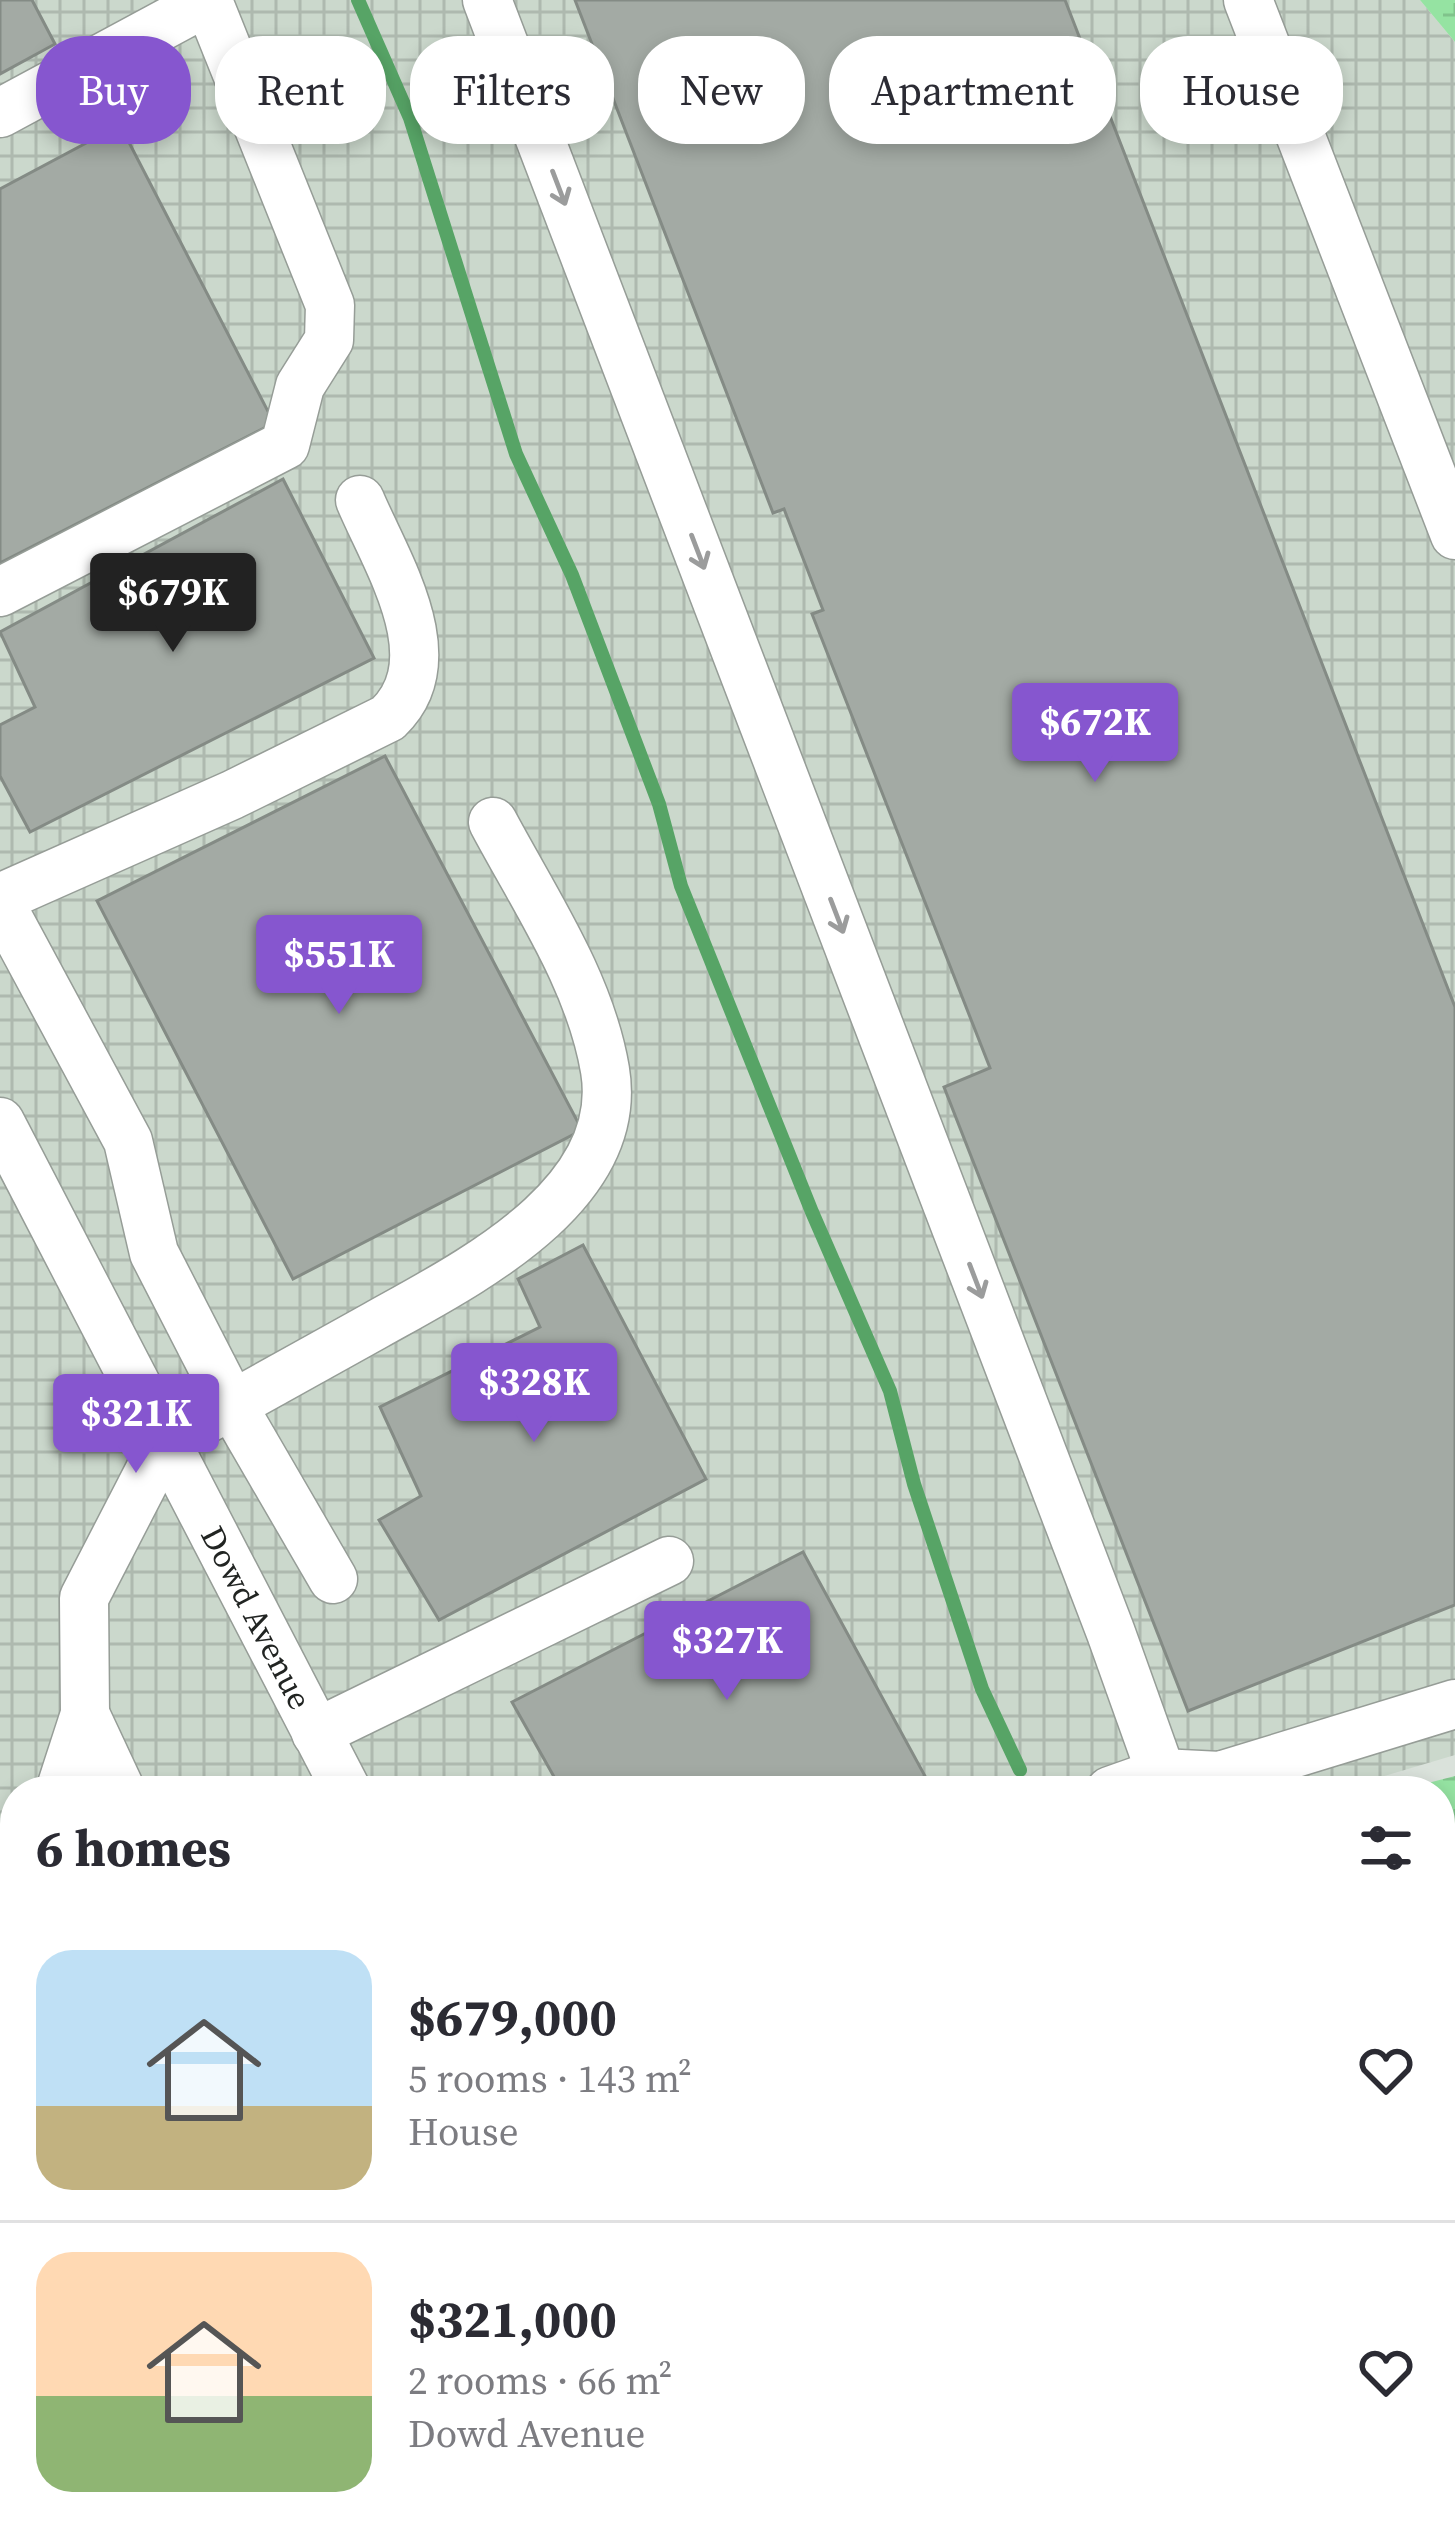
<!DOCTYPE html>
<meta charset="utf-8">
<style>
body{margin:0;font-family:"Source Serif 4",serif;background:#f2f2f3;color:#2b2b33;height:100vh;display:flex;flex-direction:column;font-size:45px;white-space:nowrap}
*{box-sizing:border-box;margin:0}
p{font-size:39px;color:#7c7c81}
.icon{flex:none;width:66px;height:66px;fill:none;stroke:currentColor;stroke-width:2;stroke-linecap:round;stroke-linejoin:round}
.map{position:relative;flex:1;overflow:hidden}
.side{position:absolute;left:0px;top:1776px;width:1455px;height:768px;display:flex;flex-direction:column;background:#fff;border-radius:48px 48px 0 0;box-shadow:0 6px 18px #0003}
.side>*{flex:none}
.guide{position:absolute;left:36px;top:36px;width:1383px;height:108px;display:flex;gap:24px}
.price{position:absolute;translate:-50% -102px;padding:0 27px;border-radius:12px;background:#8656cf;color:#fff;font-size:39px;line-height:78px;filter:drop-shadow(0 3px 6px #0008)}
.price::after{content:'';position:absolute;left:50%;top:72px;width:36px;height:27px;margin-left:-18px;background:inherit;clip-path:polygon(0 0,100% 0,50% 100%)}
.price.active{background:#222;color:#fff}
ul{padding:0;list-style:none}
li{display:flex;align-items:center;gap:36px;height:300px;padding:0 36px}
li+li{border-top:3px solid #e1e1e2}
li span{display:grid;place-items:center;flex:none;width:336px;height:240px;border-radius:36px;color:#555}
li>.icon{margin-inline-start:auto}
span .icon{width:144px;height:144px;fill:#fffc;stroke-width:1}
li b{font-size:51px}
h2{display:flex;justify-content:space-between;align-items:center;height:144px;padding:0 36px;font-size:51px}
.tag{padding:0 42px;border-radius:48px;background:#fff;box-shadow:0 6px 18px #0003;font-size:42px;line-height:108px}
.tag.active{background:#8656cf;color:#fff}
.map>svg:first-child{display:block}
</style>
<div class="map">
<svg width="1455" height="2544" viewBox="0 0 1455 2544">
<defs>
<pattern id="industrial-grid" width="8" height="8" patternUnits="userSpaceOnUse" patternTransform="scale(3)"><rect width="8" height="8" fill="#cbd8cc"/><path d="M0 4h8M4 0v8" fill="none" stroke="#aeb9af"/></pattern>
<pattern id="wetland-marsh" width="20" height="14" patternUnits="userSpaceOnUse" patternTransform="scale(3)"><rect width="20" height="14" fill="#95e3a2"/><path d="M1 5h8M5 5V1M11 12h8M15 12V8" fill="none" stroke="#80c38b"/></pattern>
</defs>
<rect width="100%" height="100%" fill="#dae2db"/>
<!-- industrial -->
<path fill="url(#industrial-grid)" d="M 0,0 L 1420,0 L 1455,42 L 1455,1755 L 1334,1791 L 15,1791 L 15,2529 L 1440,2529 L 1440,2381 L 1455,2394 L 1455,2544 L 0,2544 Z"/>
<!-- wetland -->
<path fill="url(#wetland-marsh)" d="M 1420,0 L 1455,0 L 1455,42 Z
M 1455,1776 L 1455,2394 L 1440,2381 L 1440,1791 L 1397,1791 Z"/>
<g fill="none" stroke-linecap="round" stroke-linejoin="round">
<!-- stream -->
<path stroke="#57a466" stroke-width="14" d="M 358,0 L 410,118 L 516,454 L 572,575 L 659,804 L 681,886 L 812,1212 L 890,1391 L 914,1484 L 982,1689 L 1020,1770
M 1440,2329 L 1455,2343"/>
</g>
<!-- building -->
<path fill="#a3aaa4" stroke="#848b85" stroke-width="3" d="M 0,0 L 32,0 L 55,44 L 0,74 Z
M 575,0 L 1065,0 L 1455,1007 L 1455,1605 L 1188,1711 L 944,1087 L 990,1068 L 812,614 L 823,610 L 784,509 L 773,513 Z
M 120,125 L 274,423 L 0,563 L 0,189 Z
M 283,479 L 374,658 L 30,832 L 0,776 L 0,725 L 35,707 L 0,632 Z
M 385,756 L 582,1130 L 293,1279 L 97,901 Z
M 583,1245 L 706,1479 L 439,1620 L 379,1520 L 421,1496 L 380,1407 L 540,1327 L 518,1279 Z
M 803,1552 L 925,1776 L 896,1791 L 562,1791 L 512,1702 Z
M 926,2529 L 1278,2529 L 1250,2544 L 933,2544 Z"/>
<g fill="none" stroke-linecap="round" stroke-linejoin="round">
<!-- minor casing -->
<g stroke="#969d97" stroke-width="51">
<g id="minor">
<path d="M 487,0 L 1111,1633 L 1161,1773"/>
<path d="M 1248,0 L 1455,535"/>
<path d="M 0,113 L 208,1 L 330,305 L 329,340 L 300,386 L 285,445 L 0,592"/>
<path d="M 0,898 L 232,795 L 388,718 C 450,659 386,562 360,500"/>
<path d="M 0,903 L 128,1141 L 154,1253 L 232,1405 C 280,1378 328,1352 376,1325 C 465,1275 626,1196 605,1070 C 590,981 535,901 493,822"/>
<path id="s1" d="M 0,1122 L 347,1791"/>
<path d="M 85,1714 L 121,1791"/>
<path d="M 316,1733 L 669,1561"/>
<path d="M 60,1791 L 85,1714 L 84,1598 L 165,1441 L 232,1405 L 333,1579"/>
<path d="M 1110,1791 L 1161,1773 L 1220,1776 L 1455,1704"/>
<path d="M 0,1971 L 15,1925"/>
<path d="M 728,2529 L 736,2544"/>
<path d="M 26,2544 L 31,2529"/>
<path d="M 339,2544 L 345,2529"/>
</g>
</g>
<!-- minor -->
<use href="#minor" stroke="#fff" stroke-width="48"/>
</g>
<!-- one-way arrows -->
<defs><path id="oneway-shaft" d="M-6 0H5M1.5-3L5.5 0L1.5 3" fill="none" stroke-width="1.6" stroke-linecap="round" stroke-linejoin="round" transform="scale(3)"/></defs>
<g stroke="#9b9c9c">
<use href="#oneway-shaft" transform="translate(559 188) rotate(69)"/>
<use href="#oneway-shaft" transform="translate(698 552) rotate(69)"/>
<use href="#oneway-shaft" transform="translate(837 916) rotate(69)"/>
<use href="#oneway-shaft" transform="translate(976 1281) rotate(69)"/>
</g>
<g text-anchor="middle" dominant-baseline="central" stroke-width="9" stroke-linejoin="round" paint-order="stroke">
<!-- street labels -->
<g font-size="33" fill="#212422" stroke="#e7efe8">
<text stroke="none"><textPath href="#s1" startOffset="558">Dowd Avenue</textPath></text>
</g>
</g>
</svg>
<b class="price active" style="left:173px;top:655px">$679K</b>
<b class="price" style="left:1095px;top:785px">$672K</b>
<b class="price" style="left:339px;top:1017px">$551K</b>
<b class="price" style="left:534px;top:1445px">$328K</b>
<b class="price" style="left:136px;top:1476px">$321K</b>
<b class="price" style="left:727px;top:1703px">$327K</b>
<div class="guide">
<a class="tag active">Buy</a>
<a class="tag">Rent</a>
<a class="tag">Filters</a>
<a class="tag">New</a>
<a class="tag">Apartment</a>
<a class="tag">House</a>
</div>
<section class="side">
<h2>6 homes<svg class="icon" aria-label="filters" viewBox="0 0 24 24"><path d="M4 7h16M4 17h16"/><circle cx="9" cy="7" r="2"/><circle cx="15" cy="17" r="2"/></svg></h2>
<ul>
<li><span style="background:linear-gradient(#bfe0f5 65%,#c2b280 0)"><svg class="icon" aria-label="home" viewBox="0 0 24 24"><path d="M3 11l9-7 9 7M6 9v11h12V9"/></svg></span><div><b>$679,000</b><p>5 rooms · 143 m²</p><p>House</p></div><svg class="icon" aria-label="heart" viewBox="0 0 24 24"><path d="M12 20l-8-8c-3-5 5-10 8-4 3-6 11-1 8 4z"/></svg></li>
<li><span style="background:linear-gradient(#ffd9b3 60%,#8fb573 0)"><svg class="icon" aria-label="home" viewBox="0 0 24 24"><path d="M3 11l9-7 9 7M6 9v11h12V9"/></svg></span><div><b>$321,000</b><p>2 rooms · 66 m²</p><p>Dowd Avenue</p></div><svg class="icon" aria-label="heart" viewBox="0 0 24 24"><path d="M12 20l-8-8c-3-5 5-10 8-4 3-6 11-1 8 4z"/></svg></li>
</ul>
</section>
</div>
